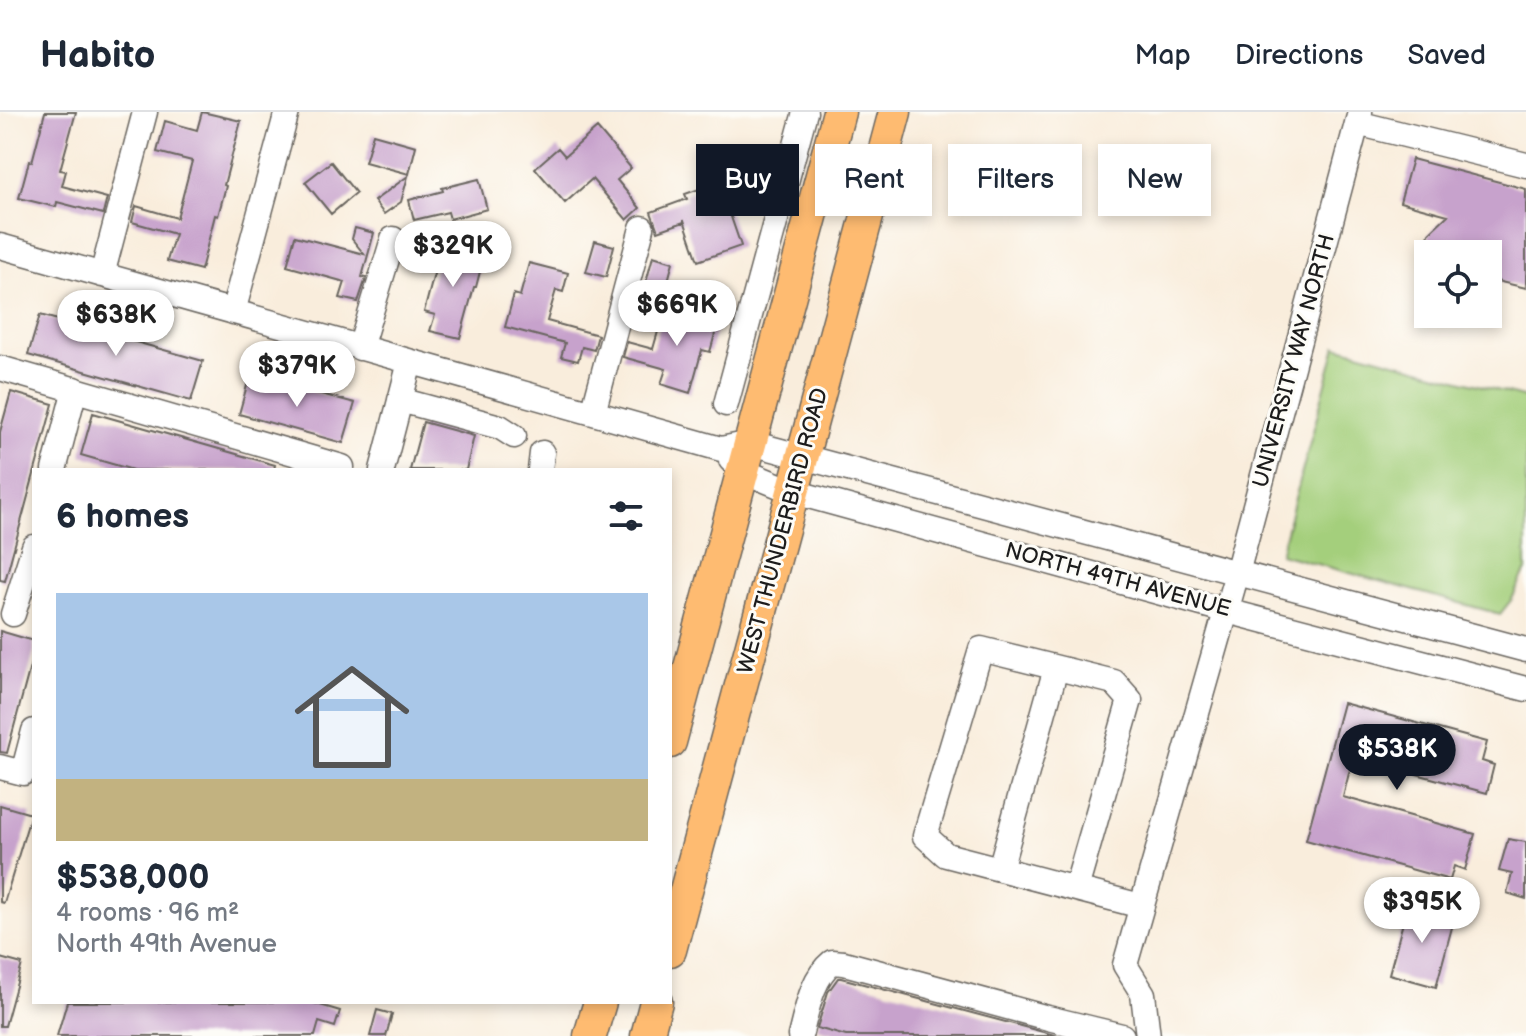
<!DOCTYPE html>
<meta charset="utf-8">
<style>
body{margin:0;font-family:"Balsamiq Sans",sans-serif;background:#f2f2f3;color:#1f2937;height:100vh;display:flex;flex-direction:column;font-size:30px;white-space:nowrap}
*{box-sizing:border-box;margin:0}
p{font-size:26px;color:#747a83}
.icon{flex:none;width:44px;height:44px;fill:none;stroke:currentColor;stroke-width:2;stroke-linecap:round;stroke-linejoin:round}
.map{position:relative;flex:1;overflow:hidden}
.drawer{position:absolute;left:32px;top:356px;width:640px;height:536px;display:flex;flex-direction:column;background:#fff;border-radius:0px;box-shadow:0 4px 12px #0003}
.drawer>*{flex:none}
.banner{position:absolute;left:696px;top:32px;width:710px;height:72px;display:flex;gap:16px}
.buttons{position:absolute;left:1414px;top:128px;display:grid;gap:16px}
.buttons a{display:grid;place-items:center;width:88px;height:88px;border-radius:0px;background:#fff;box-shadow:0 4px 12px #0003;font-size:40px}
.price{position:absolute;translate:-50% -68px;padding:0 18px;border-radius:28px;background:#fff;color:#222;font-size:26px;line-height:52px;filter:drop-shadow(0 2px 4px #0008)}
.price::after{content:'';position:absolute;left:50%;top:48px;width:24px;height:18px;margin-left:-12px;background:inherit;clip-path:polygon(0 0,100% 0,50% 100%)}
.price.active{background:#111827;color:#fff}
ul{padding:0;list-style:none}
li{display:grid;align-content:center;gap:16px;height:424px;padding:0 24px}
li span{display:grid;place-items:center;height:248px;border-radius:0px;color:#555}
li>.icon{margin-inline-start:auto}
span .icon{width:144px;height:144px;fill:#fffc;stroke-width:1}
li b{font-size:34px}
h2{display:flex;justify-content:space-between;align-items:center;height:96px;padding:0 24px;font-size:34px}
.pill{padding:0 28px;border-radius:0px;background:#fff;box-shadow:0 4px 12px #0003;font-size:28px;line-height:72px}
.pill.active{background:#111827;color:#fff}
header{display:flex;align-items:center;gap:48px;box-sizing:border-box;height:112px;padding:0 40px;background:#fff;border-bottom:2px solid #e0e1e3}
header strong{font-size:38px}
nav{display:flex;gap:44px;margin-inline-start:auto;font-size:28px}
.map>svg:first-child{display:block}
</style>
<header>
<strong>Habito</strong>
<nav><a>Map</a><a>Directions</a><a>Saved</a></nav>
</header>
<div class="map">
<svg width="1526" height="924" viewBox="0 0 1526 924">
<rect width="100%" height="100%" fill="#fdfcf7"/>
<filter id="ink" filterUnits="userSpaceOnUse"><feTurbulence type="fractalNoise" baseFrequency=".0125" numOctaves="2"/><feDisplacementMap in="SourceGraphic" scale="16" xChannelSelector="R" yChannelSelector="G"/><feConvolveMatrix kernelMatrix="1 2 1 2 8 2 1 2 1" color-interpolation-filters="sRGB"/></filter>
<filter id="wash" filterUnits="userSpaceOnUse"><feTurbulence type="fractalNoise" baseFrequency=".006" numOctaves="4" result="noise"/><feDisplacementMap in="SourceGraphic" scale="32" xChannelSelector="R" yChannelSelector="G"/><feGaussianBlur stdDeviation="1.8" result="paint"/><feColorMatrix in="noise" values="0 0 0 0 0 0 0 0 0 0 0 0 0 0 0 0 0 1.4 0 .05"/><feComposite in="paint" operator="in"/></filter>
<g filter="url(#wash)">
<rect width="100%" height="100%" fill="#f9eddc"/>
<!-- green -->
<path fill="#a4cf7b" stroke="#60764c" stroke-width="2" d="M 1336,234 L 1526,286 L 1526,458 L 1512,487 L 1500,502 L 1280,442 Z"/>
<g id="blocks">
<!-- building -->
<path fill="#c7a2cc" d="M 45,0 L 76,0 L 60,58 L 66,59 L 62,74 L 107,86 L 103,102 L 57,90 L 56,95 L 19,86 L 29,49 L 32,50 Z
M 202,0 L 241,9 L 224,73 L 226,74 L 218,104 L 215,103 L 201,158 L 167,149 L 175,122 L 132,110 L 136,94 L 177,106 L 192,49 L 157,40 L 165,9 L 197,18 Z
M 597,16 L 631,56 L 617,68 L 640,96 L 627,108 L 592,67 L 565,91 L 535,56 L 558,36 L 565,44 Z
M 373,22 L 416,34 L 409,62 L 365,50 Z
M 1412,47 L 1526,77 L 1526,176 L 1488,167 L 1488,142 L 1424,142 L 1429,121 L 1448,103 L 1400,90 Z
M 331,50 L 356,81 L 331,102 L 305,70 Z
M 408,64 L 401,90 L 384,102 L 374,89 Z
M 479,67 L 487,97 L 450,107 L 448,100 L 414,108 L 409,88 L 443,79 L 442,76 Z
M 719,70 L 741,134 L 698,149 L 684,108 L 684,110 L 658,119 L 651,100 L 687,87 L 685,82 Z
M 355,116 L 374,121 L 362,165 L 366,166 L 358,190 L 340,186 L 345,170 L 287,154 L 295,124 L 364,142 L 352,127 Z
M 453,125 L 468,130 L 465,143 L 483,148 L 476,175 L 474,175 L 460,226 L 430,219 L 435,203 L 424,200 L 440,139 L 449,141 Z
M 595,129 L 614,134 L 606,165 L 586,160 Z
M 653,144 L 673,150 L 662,192 L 642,186 Z
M 529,151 L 568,161 L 563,180 L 556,178 L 547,209 L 598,223 L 594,238 L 582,235 L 578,249 L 561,245 L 565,231 L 505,215 L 514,182 L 520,184 Z
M 665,195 L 718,211 L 710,240 L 702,238 L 690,281 L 661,272 L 666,257 L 623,245 L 627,230 L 653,237 Z
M 40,203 L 203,249 L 191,289 L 28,243 Z
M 250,263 L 355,291 L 343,331 L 239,302 Z
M 11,280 L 53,292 L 5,469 L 0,468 L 0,320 Z
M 93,301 L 275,353 L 274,358 L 133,358 L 81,343 Z
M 423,310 L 474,324 L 466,358 L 410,358 Z
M 0,519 L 34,529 L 34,540 L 7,641 L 0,640 Z
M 1343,591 L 1487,630 L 1482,649 L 1494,653 L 1487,681 L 1353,645 L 1343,685 L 1475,722 L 1465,758 L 1454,754 L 1450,768 L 1306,728 Z
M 0,693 L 31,702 L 4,791 L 0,790 Z
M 1508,727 L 1526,730 L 1526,787 L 1507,781 L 1512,762 L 1499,759 Z
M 1408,792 L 1455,804 L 1436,875 L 1389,862 Z
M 0,846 L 22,852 L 5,914 L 0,914 Z
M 838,866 L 841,866 L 1058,924 L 846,924 L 817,916 L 828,880 Z
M 67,890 L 310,890 L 340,899 L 335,915 L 319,910 L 315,924 L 57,924 Z
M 377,898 L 392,902 L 386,924 L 370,924 Z"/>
</g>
</g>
<g filter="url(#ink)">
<use href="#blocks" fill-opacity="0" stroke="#69655f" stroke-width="2"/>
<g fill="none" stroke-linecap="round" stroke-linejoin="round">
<!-- minor casing -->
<g stroke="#69655f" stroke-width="27">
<path id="minor" d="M 1357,11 L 1526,53
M 0,134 L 721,337 L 751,331 L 1526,538
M 102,163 L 145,0
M 233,200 L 287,0
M 360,236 L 393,127
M 0,256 L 342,355
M 400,288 L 500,315 L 514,324
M 726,292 L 805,0
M 593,301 L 642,116
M 731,348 L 743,359 L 794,380 L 1227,499 L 1526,577
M 54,358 L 75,277
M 382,358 L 410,250
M 540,358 L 542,341
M 13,502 L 34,435
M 0,655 L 23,661 L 34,619
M 1000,757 L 1056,556
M 1076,777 L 1130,588 L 1114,570 L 981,537 L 925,724 L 946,743 L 1141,794
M 800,924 C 807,899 811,867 832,850 L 844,851 L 1048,906 L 1122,924
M 1148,924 L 1143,882 L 1125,853 L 1237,461 L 1360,0"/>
</g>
<!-- major casing -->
<g stroke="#69655f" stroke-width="35">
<path id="major" d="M 670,630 L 839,0
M 670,838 L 895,0
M 590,924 L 600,890
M 647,924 L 656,890"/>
</g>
<!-- minor -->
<use href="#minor" stroke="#fff" stroke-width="24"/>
<!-- major -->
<use href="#major" stroke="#febb71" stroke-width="32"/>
</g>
</g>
<g text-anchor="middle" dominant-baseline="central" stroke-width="6" stroke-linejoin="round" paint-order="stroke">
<!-- street labels -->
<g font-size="22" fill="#1c1c1c" stroke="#fdfcf7">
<text transform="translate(1294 249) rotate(-75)">UNIVERSITY WAY NORTH</text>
<text transform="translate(783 419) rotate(-75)">WEST THUNDERBIRD ROAD</text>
<text transform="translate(1118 468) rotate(15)">NORTH 49TH AVENUE</text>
</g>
</g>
</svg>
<div class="buttons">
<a><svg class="icon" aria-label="locate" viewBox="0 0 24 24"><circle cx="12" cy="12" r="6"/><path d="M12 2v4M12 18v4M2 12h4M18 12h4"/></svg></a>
</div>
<b class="price" style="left:453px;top:177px">$329K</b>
<b class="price" style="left:677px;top:236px">$669K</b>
<b class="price" style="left:116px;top:246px">$638K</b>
<b class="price" style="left:297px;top:297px">$379K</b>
<b class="price active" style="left:1397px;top:680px">$538K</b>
<b class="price" style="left:1422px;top:833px">$395K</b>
<div class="banner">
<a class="pill active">Buy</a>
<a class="pill">Rent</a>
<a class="pill">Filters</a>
<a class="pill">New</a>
</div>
<section class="drawer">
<h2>6 homes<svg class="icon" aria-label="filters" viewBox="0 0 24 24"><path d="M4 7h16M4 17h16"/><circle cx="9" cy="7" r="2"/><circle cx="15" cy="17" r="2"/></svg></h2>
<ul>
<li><span style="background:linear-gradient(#a9c7e8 75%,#c2b280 0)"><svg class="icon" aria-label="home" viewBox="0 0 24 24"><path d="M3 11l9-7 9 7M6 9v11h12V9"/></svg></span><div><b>$538,000</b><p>4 rooms · 96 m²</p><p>North 49th Avenue</p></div></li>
</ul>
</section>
</div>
